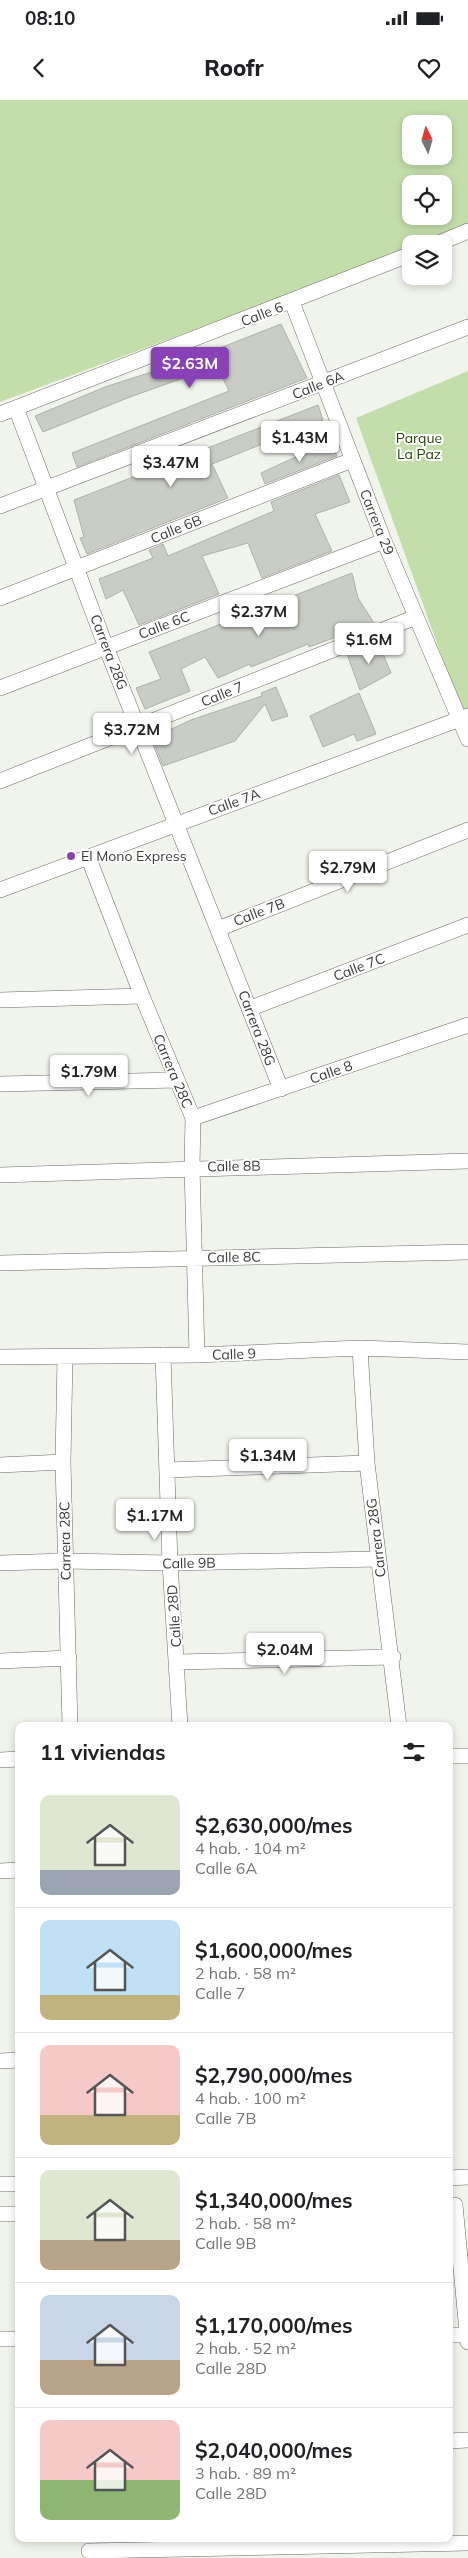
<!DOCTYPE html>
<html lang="es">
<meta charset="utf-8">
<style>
body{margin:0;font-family:Mulish,sans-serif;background:#f2f2f2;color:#202124;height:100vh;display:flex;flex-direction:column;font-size:19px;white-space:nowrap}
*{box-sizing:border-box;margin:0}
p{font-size:16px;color:#757577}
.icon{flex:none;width:28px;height:28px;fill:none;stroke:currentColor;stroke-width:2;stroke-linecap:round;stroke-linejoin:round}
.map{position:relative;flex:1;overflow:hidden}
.drawer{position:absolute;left:15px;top:1622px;width:438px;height:820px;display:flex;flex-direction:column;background:#fff;border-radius:10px;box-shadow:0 2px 8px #0003}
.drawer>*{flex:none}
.needle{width:32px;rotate:355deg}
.tools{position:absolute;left:402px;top:15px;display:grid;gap:10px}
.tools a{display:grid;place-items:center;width:50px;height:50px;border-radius:10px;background:#fff;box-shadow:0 2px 8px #0003;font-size:25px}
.price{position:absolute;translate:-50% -42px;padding:0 11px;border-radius:5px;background:#fff;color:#222;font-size:16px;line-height:32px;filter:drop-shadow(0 1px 2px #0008)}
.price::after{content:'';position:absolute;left:50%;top:30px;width:15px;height:11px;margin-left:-8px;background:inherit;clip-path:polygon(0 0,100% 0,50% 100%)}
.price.selected{background:#8842b5;color:#fff}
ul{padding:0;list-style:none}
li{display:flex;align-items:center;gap:15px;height:125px;padding:0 25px}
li+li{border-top:1px solid #e0e0e0}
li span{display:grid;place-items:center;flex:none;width:140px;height:100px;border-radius:10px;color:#555}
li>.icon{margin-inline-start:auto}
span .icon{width:60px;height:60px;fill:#fffc;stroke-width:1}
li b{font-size:21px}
h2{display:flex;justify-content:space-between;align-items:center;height:60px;padding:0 25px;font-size:21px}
.status{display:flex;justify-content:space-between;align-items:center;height:35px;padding:0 25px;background:#fff;direction:ltr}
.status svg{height:14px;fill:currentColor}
header{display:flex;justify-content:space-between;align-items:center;height:65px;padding:0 25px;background:#fff;font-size:22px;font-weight:800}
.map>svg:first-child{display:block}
</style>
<div class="status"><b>08:10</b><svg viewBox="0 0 49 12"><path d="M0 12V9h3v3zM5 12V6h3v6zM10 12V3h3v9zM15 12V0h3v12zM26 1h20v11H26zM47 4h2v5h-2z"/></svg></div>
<header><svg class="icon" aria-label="back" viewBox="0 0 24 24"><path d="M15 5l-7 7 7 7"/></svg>Roofr<svg class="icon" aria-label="heart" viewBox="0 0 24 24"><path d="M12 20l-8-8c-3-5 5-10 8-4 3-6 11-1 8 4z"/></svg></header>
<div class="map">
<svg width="468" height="2458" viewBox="0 0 468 2458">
<rect width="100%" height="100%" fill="#f0f4ec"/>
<!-- green -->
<path fill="#c4deab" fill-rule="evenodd" d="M 0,0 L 468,0 L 468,127 L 424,144 L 411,144 L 411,149 L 0,302 ZM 411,24 L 444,24 L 444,56 L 411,56 ZM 411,84 L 444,84 L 444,116 L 411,116 Z
M 468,271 L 468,608 L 461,610 L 356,318 Z"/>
<!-- building -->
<path fill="#c9cdc6" stroke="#aeb2ab" d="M 281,224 L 307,278 L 77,367 L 72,353 L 229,291 L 217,266 L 130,297 L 43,332 L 35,316 L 105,287 L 192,259 Z
M 318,305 L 323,320 L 212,364 L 228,398 L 87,454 L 80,438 L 84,437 L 74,400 Z
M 330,341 L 337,356 L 265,384 L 261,373 Z
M 339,375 L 350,402 L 315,414 L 332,451 L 262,478 L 248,443 L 202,456 L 219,494 L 139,525 L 123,490 L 106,499 L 99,479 L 153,458 L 149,450 L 163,444 L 168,456 L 274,411 L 271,402 Z
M 352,473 L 358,498 L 374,523 L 309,547 L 308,544 L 251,567 L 250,564 L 218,578 L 205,557 L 181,569 L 190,591 L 145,609 L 136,588 L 161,579 L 149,552 Z
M 378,542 L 391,573 L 360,590 L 347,554 Z
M 276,587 L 288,616 L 272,621 L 265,604 L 235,641 L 163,666 L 152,638 L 191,620 L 262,596 L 261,593 Z
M 359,593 L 376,634 L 357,641 L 354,634 L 323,647 L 310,616 Z"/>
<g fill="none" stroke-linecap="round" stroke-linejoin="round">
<!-- minor casing -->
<g stroke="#686b65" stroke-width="16">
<path id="minor" d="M 437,144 L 468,131
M 292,202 L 384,441 L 468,639
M 16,308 L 106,547 L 281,989
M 0,314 L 411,154
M 0,406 L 468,227
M 0,498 L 352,360
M 0,588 L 384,441
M 0,681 L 416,517
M 89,759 L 142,896 L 193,1018 L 192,1067 L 197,1255
M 0,790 L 468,616
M 218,829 L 468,730
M 0,900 L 142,896
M 251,908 L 468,825
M 0,984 L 177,980
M 193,1018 L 468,925
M 0,1075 L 468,1061
M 0,1163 L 468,1152
M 360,1248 L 367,1363 L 399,1626
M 163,1255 L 170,1463 L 180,1626
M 0,1257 L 197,1255 L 360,1248 L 468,1252
M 65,1257 L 63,1362 L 70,1626
M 0,1365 L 63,1362
M 167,1370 L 367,1363
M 0,1463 L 66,1461 L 170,1463 L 378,1459
M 0,1561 L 69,1558
M 177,1562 L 393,1557
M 449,1656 L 468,1656
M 0,1660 L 19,1659
M 0,1771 L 19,1770
M 0,1961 L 19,1960
M 449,2078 L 468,2077
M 0,2084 L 19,2084
M 455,2105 L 468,2242
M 0,2114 L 19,2114
M 449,2235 L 467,2235
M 0,2239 L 19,2239
M 449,2341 L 468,2340
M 89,2451 L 468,2443"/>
</g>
<!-- minor -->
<use href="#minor" stroke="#fff" stroke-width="15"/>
</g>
<!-- markers -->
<circle fill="#8842b5" stroke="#fff" stroke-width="2" cx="71" cy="756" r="5"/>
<g text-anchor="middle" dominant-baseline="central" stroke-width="4" stroke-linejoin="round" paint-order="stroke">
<!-- street labels -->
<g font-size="14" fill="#3b3c3a" stroke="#fff">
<text transform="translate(262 214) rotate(-21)">Calle 6</text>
<text transform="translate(318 285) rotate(-21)">Calle 6A</text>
<text transform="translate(377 422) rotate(68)">Carrera 29</text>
<text transform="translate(176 429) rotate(-22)">Calle 6B</text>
<text transform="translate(164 525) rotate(-21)">Calle 6C</text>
<text transform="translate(109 552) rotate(69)">Carrera 28G</text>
<text transform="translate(222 594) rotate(-22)">Calle 7</text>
<text transform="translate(234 702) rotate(-20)">Calle 7A</text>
<text transform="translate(259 812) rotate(-21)">Calle 7B</text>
<text transform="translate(359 867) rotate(-21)">Calle 7C</text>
<text transform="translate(257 928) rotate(69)">Carrera 28G</text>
<text transform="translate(173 971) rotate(67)">Carrera 28C</text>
<text transform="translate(331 972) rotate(-19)">Calle 8</text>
<text transform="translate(234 1066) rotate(-1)">Calle 8B</text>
<text transform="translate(234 1157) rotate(-1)">Calle 8C</text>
<text transform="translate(234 1254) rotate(-2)">Calle 9</text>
<text transform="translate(376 1438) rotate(-97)">Carrera 28G</text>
<text transform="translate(65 1441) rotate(-91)">Carrera 28C</text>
<text transform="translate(189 1463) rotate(-1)">Calle 9B</text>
<text transform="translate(174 1516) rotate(-94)">Calle 28D</text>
</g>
<!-- park labels -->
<g font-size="14" fill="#294009" stroke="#fff">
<text x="419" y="338">Parque<tspan x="419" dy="16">La Paz</tspan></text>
</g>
<!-- poi labels -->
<g font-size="14" fill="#3b3c3a" stroke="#fff" text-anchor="start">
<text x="81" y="756">El Mono Express</text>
</g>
</g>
</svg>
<div class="tools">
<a><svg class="needle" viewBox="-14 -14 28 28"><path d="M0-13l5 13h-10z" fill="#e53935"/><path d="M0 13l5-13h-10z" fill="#757577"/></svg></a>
<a><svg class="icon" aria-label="locate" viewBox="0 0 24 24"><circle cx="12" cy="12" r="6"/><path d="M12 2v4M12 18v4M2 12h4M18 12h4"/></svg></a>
<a><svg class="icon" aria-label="layers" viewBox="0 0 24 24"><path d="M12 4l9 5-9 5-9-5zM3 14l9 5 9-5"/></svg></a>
</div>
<b class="price selected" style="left:190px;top:289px">$2.63M</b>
<b class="price" style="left:300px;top:363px">$1.43M</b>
<b class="price" style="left:171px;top:388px">$3.47M</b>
<b class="price" style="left:259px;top:537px">$2.37M</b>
<b class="price" style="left:369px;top:565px">$1.6M</b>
<b class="price" style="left:132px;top:655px">$3.72M</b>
<b class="price" style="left:348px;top:793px">$2.79M</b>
<b class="price" style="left:89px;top:997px">$1.79M</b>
<b class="price" style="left:268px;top:1381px">$1.34M</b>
<b class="price" style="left:155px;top:1441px">$1.17M</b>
<b class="price" style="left:285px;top:1575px">$2.04M</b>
<section class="drawer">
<h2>11 viviendas<svg class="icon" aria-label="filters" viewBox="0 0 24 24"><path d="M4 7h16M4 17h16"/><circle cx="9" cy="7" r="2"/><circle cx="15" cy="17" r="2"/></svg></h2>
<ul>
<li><span style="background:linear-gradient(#dfe7d0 75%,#9aa5b1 0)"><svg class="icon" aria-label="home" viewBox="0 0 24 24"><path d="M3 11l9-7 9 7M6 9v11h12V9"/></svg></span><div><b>$2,630,000/mes</b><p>4 hab. · 104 m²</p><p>Calle 6A</p></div></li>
<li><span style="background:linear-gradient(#bfe0f5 75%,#c2b280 0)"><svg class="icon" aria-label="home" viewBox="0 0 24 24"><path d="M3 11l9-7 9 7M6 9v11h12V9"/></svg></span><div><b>$1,600,000/mes</b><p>2 hab. · 58 m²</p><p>Calle 7</p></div></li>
<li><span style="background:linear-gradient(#f6c9c9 70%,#c2b280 0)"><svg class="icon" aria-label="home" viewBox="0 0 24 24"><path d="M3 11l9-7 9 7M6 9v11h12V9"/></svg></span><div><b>$2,790,000/mes</b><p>4 hab. · 100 m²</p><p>Calle 7B</p></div></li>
<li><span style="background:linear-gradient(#dfe7d0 70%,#b9a48a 0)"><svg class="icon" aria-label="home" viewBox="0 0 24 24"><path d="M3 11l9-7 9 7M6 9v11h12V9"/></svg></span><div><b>$1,340,000/mes</b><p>2 hab. · 58 m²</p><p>Calle 9B</p></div></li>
<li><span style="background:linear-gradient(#c9d6e8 65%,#b9a48a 0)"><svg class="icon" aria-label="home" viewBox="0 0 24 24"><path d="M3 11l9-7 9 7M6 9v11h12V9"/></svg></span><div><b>$1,170,000/mes</b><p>2 hab. · 52 m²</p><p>Calle 28D</p></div></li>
<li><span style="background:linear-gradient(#f6c9c9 60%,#8fb573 0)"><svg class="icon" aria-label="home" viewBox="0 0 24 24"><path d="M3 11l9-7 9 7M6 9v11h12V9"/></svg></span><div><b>$2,040,000/mes</b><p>3 hab. · 89 m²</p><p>Calle 28D</p></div></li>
</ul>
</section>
</div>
